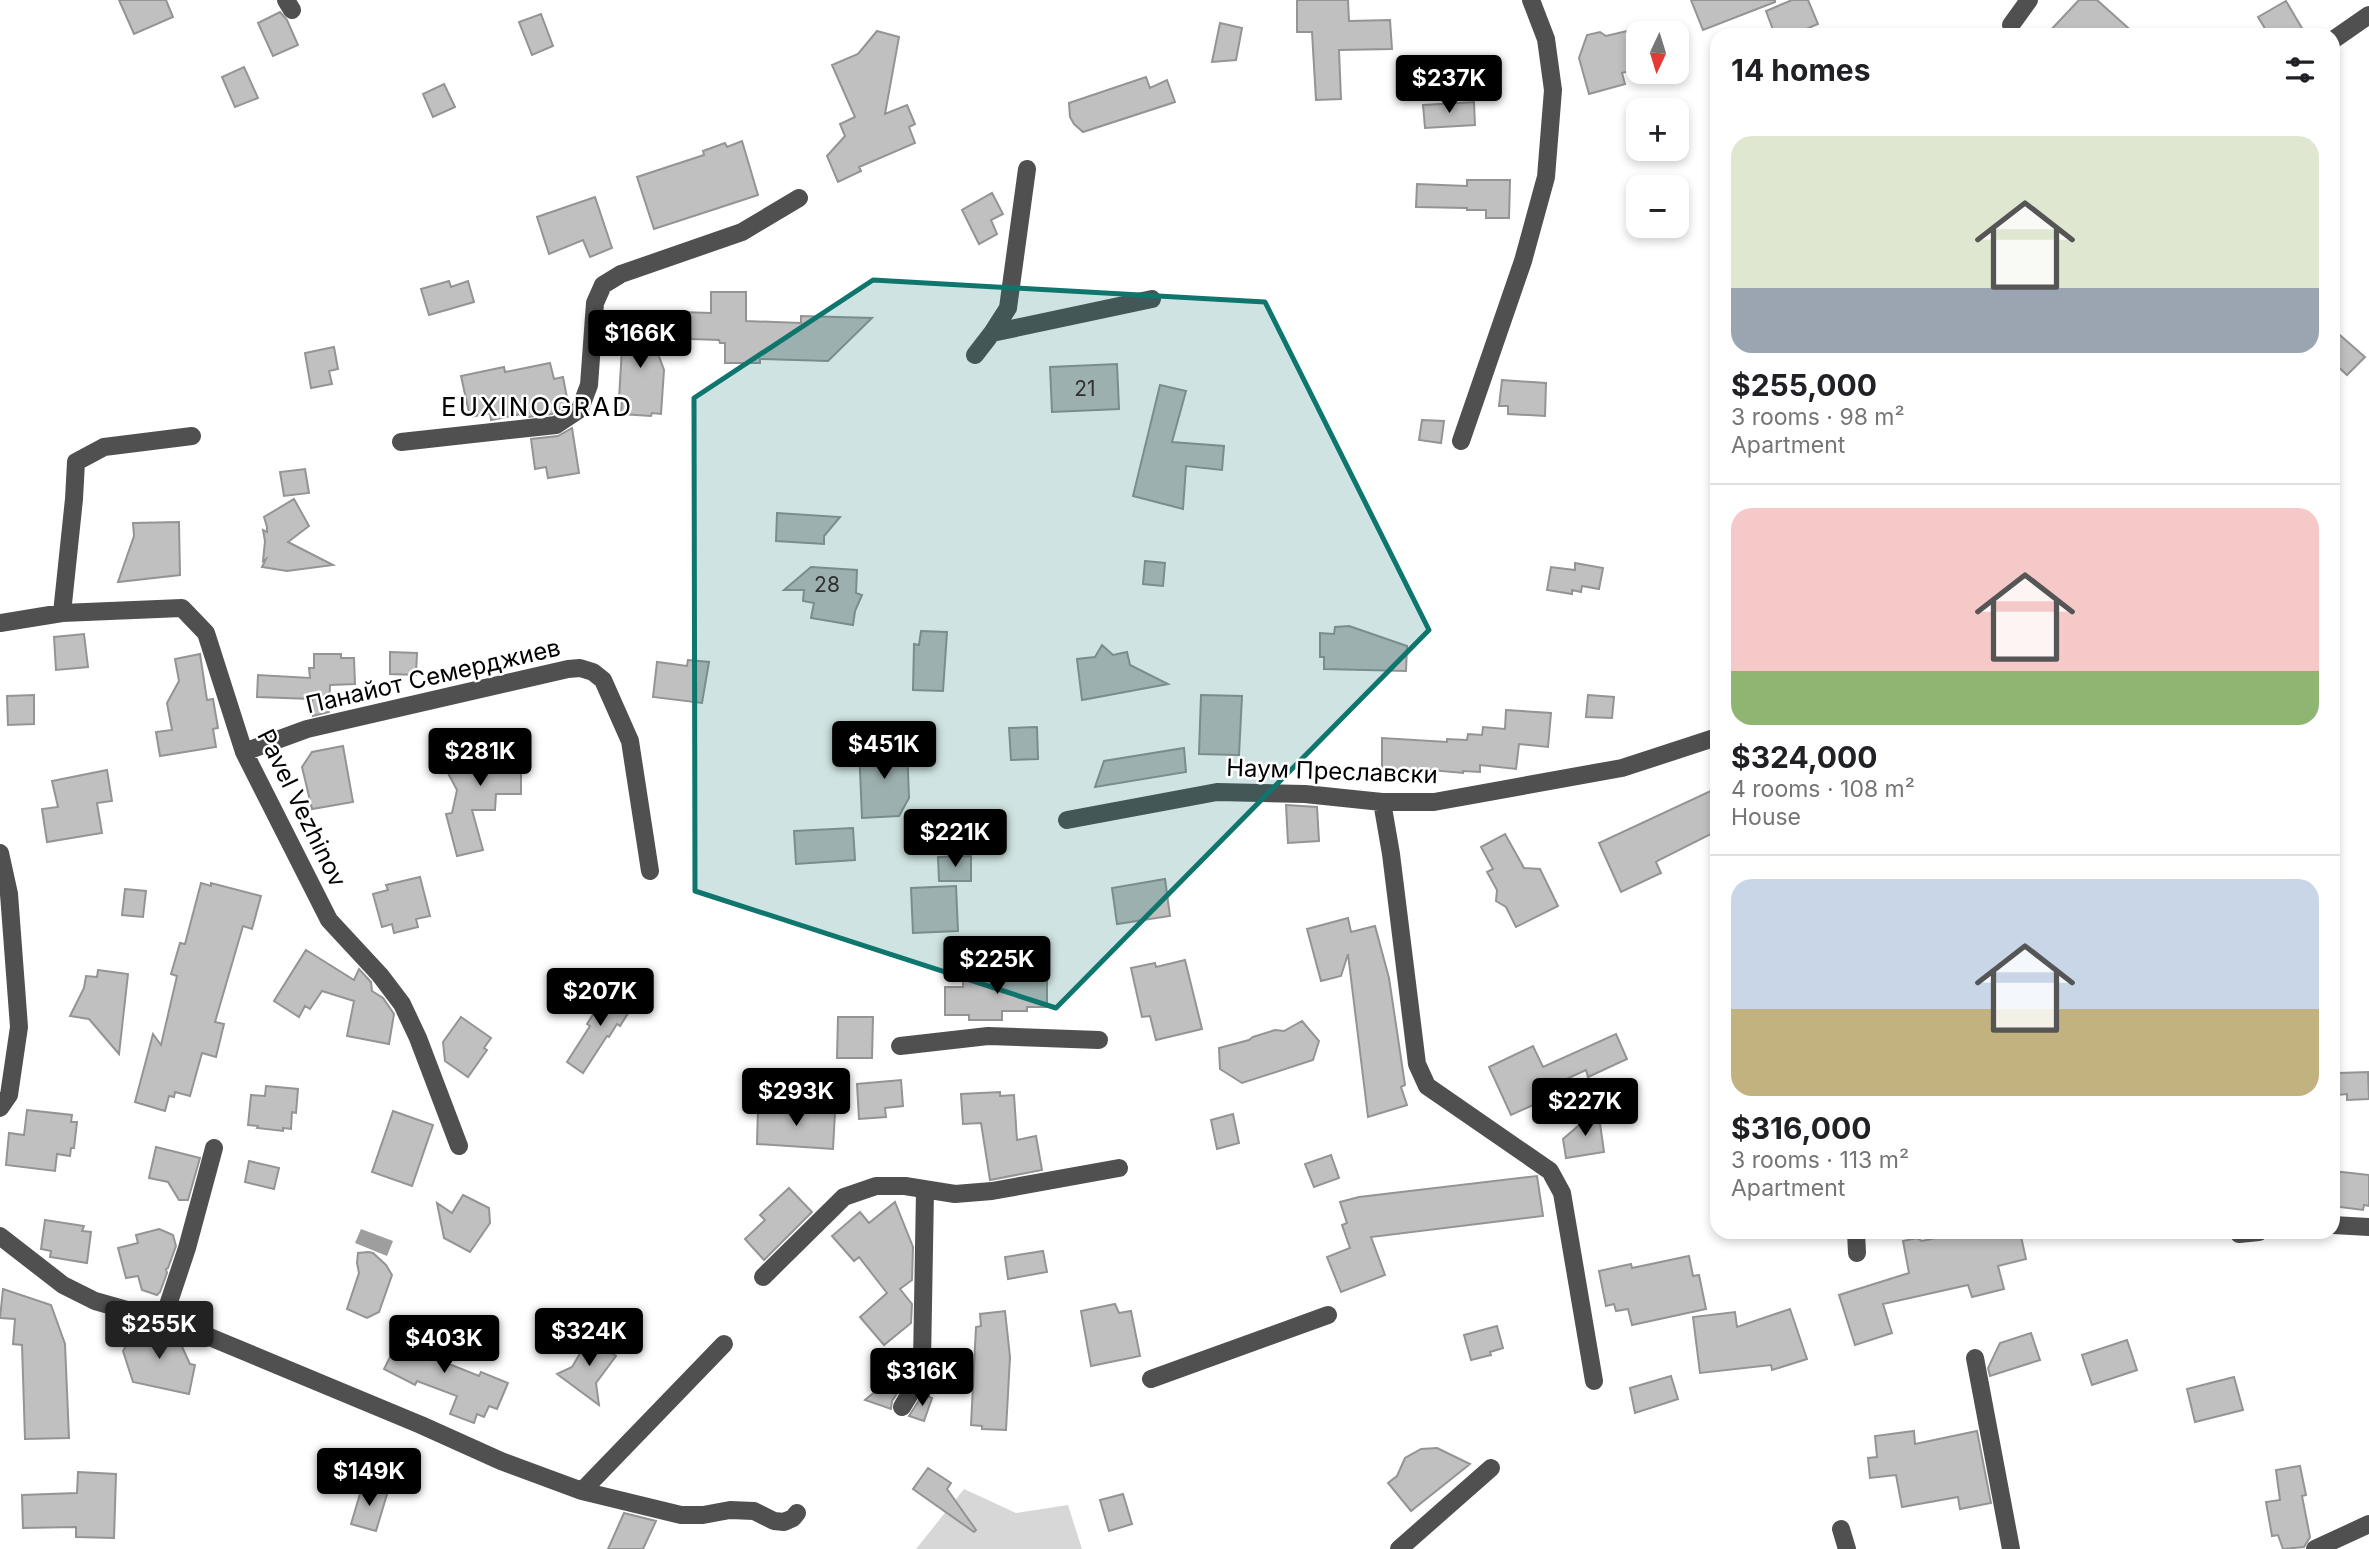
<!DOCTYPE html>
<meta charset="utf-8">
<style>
body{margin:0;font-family:Inter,sans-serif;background:#f6f6f6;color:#202124;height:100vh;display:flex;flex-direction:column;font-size:26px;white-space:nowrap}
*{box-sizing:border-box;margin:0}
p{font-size:23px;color:#757577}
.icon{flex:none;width:38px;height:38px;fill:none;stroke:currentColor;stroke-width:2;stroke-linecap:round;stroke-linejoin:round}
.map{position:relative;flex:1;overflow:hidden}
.side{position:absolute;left:1710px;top:28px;width:630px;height:1211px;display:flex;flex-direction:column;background:#fff;border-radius:21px;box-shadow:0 4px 10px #0003}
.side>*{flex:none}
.needle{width:46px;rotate:184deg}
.controls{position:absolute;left:1626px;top:21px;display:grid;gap:14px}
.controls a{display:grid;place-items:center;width:63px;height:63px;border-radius:14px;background:#fff;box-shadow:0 4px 10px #0003;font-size:35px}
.price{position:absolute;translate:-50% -60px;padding:0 16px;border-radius:7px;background:#000;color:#fff;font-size:23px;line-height:46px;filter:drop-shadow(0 2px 4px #0008)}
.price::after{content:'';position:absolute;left:50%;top:42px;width:21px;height:16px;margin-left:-10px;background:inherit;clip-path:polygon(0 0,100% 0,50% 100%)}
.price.selected{background:#222;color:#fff}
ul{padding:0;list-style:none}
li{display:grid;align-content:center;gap:14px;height:371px;padding:0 21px}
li+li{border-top:2px solid #e0e0e0}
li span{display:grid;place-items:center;height:217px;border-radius:21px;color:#555}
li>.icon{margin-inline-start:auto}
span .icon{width:126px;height:126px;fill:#fffc;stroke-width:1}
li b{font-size:30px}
h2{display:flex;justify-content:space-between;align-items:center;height:84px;padding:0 21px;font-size:30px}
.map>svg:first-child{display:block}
</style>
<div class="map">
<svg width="2369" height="1549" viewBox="0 0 2369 1549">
<rect width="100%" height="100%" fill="#fff"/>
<!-- green -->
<path fill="#d7d7d7" d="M 964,1489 L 1016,1513 L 1068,1505 L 1082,1549 L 916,1549 Z"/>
<!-- water -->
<path fill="#9e9e9e" d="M 361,1229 L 393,1241 L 387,1256 L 355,1243 Z"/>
<!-- building -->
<path fill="#c0c0c0" stroke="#949494" stroke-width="2" d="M 119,0 L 166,0 L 173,17 L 134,34 Z
M 1297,0 L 1348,0 L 1349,21 L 1390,20 L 1392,49 L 1339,50 L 1341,99 L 1316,100 L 1312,32 L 1297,32 Z
M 1691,0 L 1775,0 L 1775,2 L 1703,30 Z
M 1792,0 L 1808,0 L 1818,24 L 1792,35 L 1775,35 L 1766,11 Z
M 2079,0 L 2097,0 L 2136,35 L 2046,35 Z
M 2286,1 L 2306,35 L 2269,35 L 2258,17 Z
M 280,12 L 287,20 L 298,45 L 273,56 L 258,23 Z
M 541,14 L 553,46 L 532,55 L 519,22 Z
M 1220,23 L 1242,28 L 1236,60 L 1212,62 Z
M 877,31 L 899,37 L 885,114 L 907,105 L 915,124 L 909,127 L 915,143 L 859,167 L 861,171 L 838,182 L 827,156 L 845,136 L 840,124 L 855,117 L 832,65 L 858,54 Z
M 1627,31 L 1637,69 L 1622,73 L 1625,84 L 1589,94 L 1579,58 L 1587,35 L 1600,32 L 1606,36 Z
M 244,67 L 258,98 L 235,107 L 222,77 Z
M 1146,77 L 1150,88 L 1167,80 L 1175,102 L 1083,132 L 1074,124 L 1070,117 L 1069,103 Z
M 444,84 L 455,107 L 433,117 L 423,94 Z
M 1474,102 L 1475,125 L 1425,128 L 1423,105 Z
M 742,141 L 758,195 L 654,229 L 637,177 L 704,155 L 703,151 L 725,143 L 727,147 Z
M 1467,180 L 1510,180 L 1509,218 L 1486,218 L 1486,210 L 1467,210 L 1467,208 L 1416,207 L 1417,184 L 1467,186 Z
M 992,193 L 1003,214 L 991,220 L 997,234 L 979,244 L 962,210 Z
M 595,197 L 612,248 L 590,257 L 583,240 L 549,254 L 537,217 Z
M 449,281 L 451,287 L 468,281 L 474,302 L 429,315 L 421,289 Z
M 711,292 L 746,292 L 746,321 L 801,323 L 801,316 L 872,318 L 828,361 L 760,359 L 760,363 L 725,363 L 725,343 L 720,343 L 719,340 L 691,339 L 682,312 L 711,313 Z
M 624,314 L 644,316 L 664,370 L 661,414 L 652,413 L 651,416 L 621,414 L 622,399 L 619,399 Z
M 2333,329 L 2365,357 L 2347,375 L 2333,362 Z
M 334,347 L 338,369 L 329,371 L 332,384 L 311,388 L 305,353 Z
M 550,363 L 554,379 L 563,377 L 568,403 L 552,414 L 527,417 L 527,413 L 491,420 L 490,413 L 470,417 L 461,376 L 504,367 L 505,372 Z
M 1117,364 L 1119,409 L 1052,412 L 1050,367 Z
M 1502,380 L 1546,383 L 1545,416 L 1508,414 L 1508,406 L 1499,406 Z
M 1160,385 L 1186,391 L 1172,442 L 1224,446 L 1222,470 L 1186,466 L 1183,509 L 1133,496 Z
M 1422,420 L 1444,421 L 1441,443 L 1419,440 Z
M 572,428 L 579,473 L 548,478 L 546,467 L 535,469 L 531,439 L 558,436 Z
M 305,469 L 309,493 L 284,496 L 280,472 Z
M 294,499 L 309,526 L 288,542 L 333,565 L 287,571 L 262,567 L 266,559 L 263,561 L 265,541 L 263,530 L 267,532 L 267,527 L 264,517 Z
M 777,513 L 840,517 L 824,536 L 824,544 L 776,541 Z
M 179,522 L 180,575 L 118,582 L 134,536 L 133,523 Z
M 1145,561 L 1165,563 L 1163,586 L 1143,584 Z
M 1575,563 L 1603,568 L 1599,589 L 1582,586 L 1581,592 L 1572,590 L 1572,594 L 1547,590 L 1551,567 L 1575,570 Z
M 811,567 L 857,570 L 856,593 L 862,595 L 855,611 L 853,625 L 811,618 L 814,603 L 803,601 L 804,590 L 784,590 Z
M 1349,626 L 1407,646 L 1406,671 L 1324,669 L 1324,657 L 1320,657 L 1320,633 L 1334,634 L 1335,627 Z
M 921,631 L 947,632 L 943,691 L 913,690 L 914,644 L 919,645 Z
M 84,634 L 88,667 L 56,670 L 54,637 Z
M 1102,645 L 1113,655 L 1127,652 L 1130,665 L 1168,684 L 1082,700 L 1077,659 L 1095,657 Z
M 390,652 L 417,653 L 416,675 L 390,674 Z
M 200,654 L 207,700 L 213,699 L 218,728 L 213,729 L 216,747 L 160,756 L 156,732 L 172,730 L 167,703 L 179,681 L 175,659 Z
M 314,654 L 341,654 L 341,658 L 354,658 L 355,684 L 330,685 L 329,712 L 313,716 L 312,699 L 257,697 L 258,675 L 310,678 L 309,668 L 314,668 Z
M 688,660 L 709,662 L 702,703 L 653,697 L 657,662 L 687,666 Z
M 34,695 L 34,724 L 8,725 L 7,696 Z
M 1201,695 L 1242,696 L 1239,755 L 1199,754 Z
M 1588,695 L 1614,697 L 1612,718 L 1586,717 Z
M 1506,710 L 1551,713 L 1548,747 L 1519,744 L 1516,769 L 1480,765 L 1480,772 L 1463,771 L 1463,773 L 1420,769 L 1420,773 L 1382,772 L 1382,738 L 1447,742 L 1447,739 L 1467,740 L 1468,734 L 1482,735 L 1483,727 L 1505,729 Z
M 1037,727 L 1038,759 L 1011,760 L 1009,728 Z
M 491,739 L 506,742 L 521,758 L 521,794 L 496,794 L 495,810 L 472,810 L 483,850 L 457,856 L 446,814 L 452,813 L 457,790 L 443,764 Z
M 907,745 L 909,798 L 899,816 L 862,818 L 859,747 Z
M 343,746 L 353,802 L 312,809 L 302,767 L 312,752 Z
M 1184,748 L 1186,772 L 1095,787 L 1104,761 Z
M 107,770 L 112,801 L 97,803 L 102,833 L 47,842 L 42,809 L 58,807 L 52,781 Z
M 1717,788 L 1717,831 L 1659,860 L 1656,862 L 1661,873 L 1621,892 L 1599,843 Z
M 1286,805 L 1317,807 L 1319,841 L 1288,843 Z
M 853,828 L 855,860 L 796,864 L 794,831 Z
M 1505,834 L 1524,868 L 1540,869 L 1558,906 L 1516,927 L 1506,907 L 1496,901 L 1497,890 L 1487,872 L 1493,869 L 1481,847 Z
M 971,856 L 971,881 L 939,881 L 938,857 Z
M 420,877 L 430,916 L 416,919 L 418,927 L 394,933 L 392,924 L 382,927 L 373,894 L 388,890 L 386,885 Z
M 1165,879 L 1170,916 L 1117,924 L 1112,888 Z
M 201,883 L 211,886 L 211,883 L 261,896 L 252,929 L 243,926 L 215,1022 L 224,1024 L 216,1057 L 202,1053 L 190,1096 L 175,1092 L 174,1097 L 169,1096 L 165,1111 L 135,1102 L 153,1034 L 161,1045 L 177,976 L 171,974 L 180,943 L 185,944 Z
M 956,886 L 958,931 L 913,933 L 911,888 Z
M 125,889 L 146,891 L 143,917 L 122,915 Z
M 1348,918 L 1351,932 L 1375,926 L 1389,978 L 1405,1085 L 1401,1087 L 1407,1105 L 1368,1117 L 1348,954 L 1341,976 L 1321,981 L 1307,929 Z
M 306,950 L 354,980 L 359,969 L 371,982 L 372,991 L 383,998 L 394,1014 L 389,1044 L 347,1036 L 354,1001 L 322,991 L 310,1009 L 305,1006 L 299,1017 L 274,1001 Z
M 1185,960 L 1202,1029 L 1156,1040 L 1150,1016 L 1142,1017 L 1131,968 L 1155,963 L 1156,967 Z
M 98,970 L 128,974 L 119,1054 L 89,1019 L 70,1016 L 84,988 L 86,976 L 97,977 Z
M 996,972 L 1038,972 L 1038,978 L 1047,978 L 1047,1007 L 1027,1007 L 1027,1011 L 1002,1011 L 1002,1020 L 969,1020 L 969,1015 L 945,1015 L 945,987 L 963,987 L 963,979 L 996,979 Z
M 610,988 L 634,1004 L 620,1026 L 617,1024 L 609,1037 L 607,1036 L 583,1073 L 567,1062 L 590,1026 L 587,1024 Z
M 461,1017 L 491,1038 L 484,1048 L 487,1050 L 468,1077 L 445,1061 L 443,1042 Z
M 838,1017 L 873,1017 L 872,1058 L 837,1058 Z
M 1302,1021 L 1319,1041 L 1313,1060 L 1242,1083 L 1220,1069 L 1219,1048 L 1249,1040 L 1253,1037 L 1275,1030 L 1284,1031 Z
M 1616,1034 L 1627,1059 L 1588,1077 L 1586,1070 L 1540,1091 L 1544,1100 L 1511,1115 L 1489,1067 L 1533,1046 L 1543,1067 Z
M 2368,1072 L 2369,1099 L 2347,1100 L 2347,1094 L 2338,1095 L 2339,1073 Z
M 901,1080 L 903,1106 L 885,1108 L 886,1117 L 859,1119 L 857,1084 Z
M 266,1086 L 298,1089 L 296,1113 L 292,1112 L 291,1129 L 283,1128 L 283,1131 L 257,1128 L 258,1126 L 248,1125 L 251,1095 L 265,1096 Z
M 1000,1092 L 1000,1096 L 1014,1095 L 1017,1140 L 1036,1136 L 1042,1170 L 990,1180 L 981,1123 L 963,1124 L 961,1094 Z
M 758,1109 L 835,1112 L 833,1149 L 757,1144 Z
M 1598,1109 L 1604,1152 L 1566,1158 L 1563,1139 Z
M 27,1110 L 72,1115 L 71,1122 L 77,1122 L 74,1148 L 71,1148 L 70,1156 L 57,1154 L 55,1171 L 6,1165 L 9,1133 L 24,1135 Z
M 393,1111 L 433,1125 L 412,1186 L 372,1172 Z
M 1233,1114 L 1239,1143 L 1217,1149 L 1211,1120 Z
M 156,1147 L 200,1158 L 188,1200 L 179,1200 L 168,1182 L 149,1178 Z
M 1331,1155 L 1339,1178 L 1314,1187 L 1305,1164 Z
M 249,1161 L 279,1168 L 274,1189 L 245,1182 Z
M 2333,1171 L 2369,1175 L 2369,1206 L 2364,1205 L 2363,1210 L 2333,1206 Z
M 1537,1176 L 1543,1216 L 1371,1237 L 1385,1275 L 1341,1292 L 1327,1257 L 1350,1248 L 1342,1225 L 1347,1223 L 1340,1202 L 1359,1197 Z
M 789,1188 L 812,1212 L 764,1260 L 745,1239 L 765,1220 L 760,1215 Z
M 463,1195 L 489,1208 L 490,1223 L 470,1252 L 444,1238 L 437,1203 L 452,1213 Z
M 895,1202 L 913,1247 L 912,1280 L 900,1289 L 912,1304 L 911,1323 L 884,1345 L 860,1317 L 887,1293 L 859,1257 L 854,1261 L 832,1236 L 860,1212 L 869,1223 Z
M 45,1220 L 84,1226 L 82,1231 L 91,1232 L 87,1263 L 50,1257 L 51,1251 L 41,1249 Z
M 159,1229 L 173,1235 L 176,1246 L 168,1268 L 166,1269 L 167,1273 L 160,1292 L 157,1295 L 142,1290 L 138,1276 L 126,1278 L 118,1248 L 138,1243 L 136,1235 Z
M 1964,1232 L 2020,1232 L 2026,1259 L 1998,1266 L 2004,1289 L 1972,1297 L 1968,1285 L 1883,1304 L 1892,1333 L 1855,1345 L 1839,1295 L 1909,1273 L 1903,1241 L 1917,1238 L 1922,1241 Z
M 1043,1251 L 1047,1272 L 1008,1279 L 1005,1257 Z
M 368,1252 L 373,1253 L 386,1265 L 392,1275 L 379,1312 L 367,1318 L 347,1309 L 359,1273 L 357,1263 L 358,1253 Z
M 1689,1256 L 1693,1276 L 1699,1275 L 1706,1309 L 1632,1325 L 1628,1309 L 1616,1311 L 1614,1304 L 1606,1306 L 1599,1271 L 1631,1264 L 1632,1268 Z
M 3,1289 L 51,1305 L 65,1344 L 69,1438 L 25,1439 L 22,1345 L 13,1344 L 15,1319 L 0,1318 Z
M 1115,1304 L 1119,1313 L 1131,1311 L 1140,1356 L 1091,1366 L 1081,1311 Z
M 1790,1309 L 1807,1359 L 1772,1370 L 1771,1365 L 1700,1373 L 1693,1317 L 1735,1312 L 1737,1327 Z
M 1005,1311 L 1010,1357 L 1006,1430 L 982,1429 L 982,1426 L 971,1425 L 976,1327 L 981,1326 L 980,1314 Z
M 407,1323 L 438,1338 L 429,1356 L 479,1376 L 481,1372 L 508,1383 L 497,1409 L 489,1406 L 484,1417 L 477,1414 L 474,1423 L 450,1414 L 457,1396 L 417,1381 L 415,1385 L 384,1369 Z
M 1497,1326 L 1503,1348 L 1490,1352 L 1491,1355 L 1471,1360 L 1464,1335 Z
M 136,1328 L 177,1336 L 190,1364 L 195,1365 L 189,1394 L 133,1382 L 123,1351 Z
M 2031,1333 L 2040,1360 L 1990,1376 L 1988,1368 L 2000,1343 Z
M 591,1335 L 602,1342 L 604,1348 L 616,1356 L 596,1383 L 599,1405 L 557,1374 L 572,1367 Z
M 2127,1340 L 2137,1370 L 2092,1385 L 2082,1355 Z
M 1671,1376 L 1678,1399 L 1635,1413 L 1630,1388 Z
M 2234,1377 L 2243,1410 L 2195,1422 L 2187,1389 Z
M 879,1383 L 903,1384 L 892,1401 L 891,1409 L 865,1400 L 877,1390 Z
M 923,1394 L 932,1398 L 924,1421 L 909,1416 Z
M 1914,1431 L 1915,1444 L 1977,1431 L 1991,1503 L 1960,1509 L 1958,1497 L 1902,1507 L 1896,1475 L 1870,1478 L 1868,1458 L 1877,1457 L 1875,1436 Z
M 1437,1448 L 1470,1464 L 1411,1511 L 1388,1483 L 1397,1476 L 1405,1458 L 1421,1449 Z
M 2300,1466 L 2306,1495 L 2302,1496 L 2310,1537 L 2304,1547 L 2283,1549 L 2278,1535 L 2272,1536 L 2266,1502 L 2280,1500 L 2276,1470 Z
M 928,1468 L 951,1483 L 947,1489 L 976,1530 L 974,1532 L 913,1489 Z
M 78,1472 L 116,1474 L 114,1538 L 76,1537 L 76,1527 L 23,1528 L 22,1495 L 77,1493 Z
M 363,1484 L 388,1491 L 376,1531 L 351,1524 Z
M 1123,1494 L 1132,1524 L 1109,1531 L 1100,1500 Z
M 624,1513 L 656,1521 L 643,1549 L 608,1549 Z"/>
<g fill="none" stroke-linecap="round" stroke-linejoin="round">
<!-- minor -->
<path stroke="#505050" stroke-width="18" d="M 286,0 L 292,10
M 2011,25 L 2029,0
M 2333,40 L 2369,15
M 992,333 L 1008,308 L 1027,169
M 975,355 L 992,333 L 1152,299
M 1461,441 L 1523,261 L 1546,177 L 1553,90 L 1546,39 L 1531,0
M 401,442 L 556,425 L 580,409 L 589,385 L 595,303 L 603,285 L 621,274 L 742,232 L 799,198
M 62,613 L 74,499 L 76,462 L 104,447 L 192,436
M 0,623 L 62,613 L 182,608 L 206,633 L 244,752 L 329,920 L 380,975 L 402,1004 L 418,1038 L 459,1146
M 244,752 L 307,729 L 568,669 L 580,668 L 593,672 L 603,680 L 630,741 L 650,871
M 1382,802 L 1391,854 L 1417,1064 L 1427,1086 L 1550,1171 L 1562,1193 L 1594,1381
M 1067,820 L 1217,792 L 1305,794 L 1382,802 L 1434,802 L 1622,768 L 1717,737
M 0,853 L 9,894 L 19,1027 L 9,1095 L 0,1108
M 900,1046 L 988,1036 L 1099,1040
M 2333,1225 L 2369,1227
M 1856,1232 L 1857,1253
M 2239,1234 L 2259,1232
M 0,1236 L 63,1285 L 95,1301 L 183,1326 L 421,1425 L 501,1461 L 582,1491 L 681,1515 L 703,1515 L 730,1510 L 754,1511 L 774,1521 L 784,1522 L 793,1518 L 797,1513
M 763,1277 L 844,1197 L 876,1186 L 905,1186 L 955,1194 L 992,1191 L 1119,1168
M 163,1320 L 187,1248 L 214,1148
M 1975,1358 L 2011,1549
M 1151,1379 L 1328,1315
M 902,1407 L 916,1384 L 922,1362 L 925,1191
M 582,1491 L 724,1344
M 1841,1529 L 1847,1549
M 1399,1549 L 1491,1468
M 2315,1549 L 2369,1524"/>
</g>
<!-- marked area -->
<path fill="#0f766e" fill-opacity="0.2" stroke="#0f766e" stroke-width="5" stroke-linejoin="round" d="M 873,280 L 1265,302 L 1429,630 L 1056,1008 L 695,891 L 694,398 Z"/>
<g text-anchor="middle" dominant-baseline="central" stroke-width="5" stroke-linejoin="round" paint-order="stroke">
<!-- number labels -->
<g font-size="21" fill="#303030">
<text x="1085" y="388">21</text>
<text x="827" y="584">28</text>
</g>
<!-- street labels -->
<g font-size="24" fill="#000" stroke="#fff">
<text transform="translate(433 676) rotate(-13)">Панайот Семерджиев</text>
<text transform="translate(1332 771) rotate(2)">Наум Преславски</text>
<text transform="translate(302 808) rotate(64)">Pavel Vezhinov</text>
</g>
<!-- neighbourhood labels -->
<g font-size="26" letter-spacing="2" fill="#000" stroke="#fff">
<text x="537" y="406">EUXINOGRAD</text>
</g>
</g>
</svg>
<div class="controls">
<a><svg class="needle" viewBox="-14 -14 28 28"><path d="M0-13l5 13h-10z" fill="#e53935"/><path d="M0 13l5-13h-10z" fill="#757577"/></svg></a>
<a>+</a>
<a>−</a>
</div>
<b class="price" style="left:1449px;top:115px">$237K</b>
<b class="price" style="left:640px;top:370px">$166K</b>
<b class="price" style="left:884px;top:781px">$451K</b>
<b class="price" style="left:480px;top:788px">$281K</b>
<b class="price" style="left:955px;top:869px">$221K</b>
<b class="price" style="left:997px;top:996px">$225K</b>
<b class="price" style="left:600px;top:1028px">$207K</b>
<b class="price" style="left:796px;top:1128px">$293K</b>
<b class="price" style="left:1585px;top:1138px">$227K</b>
<b class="price selected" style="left:159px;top:1361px">$255K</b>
<b class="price" style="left:589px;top:1368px">$324K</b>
<b class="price" style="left:444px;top:1375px">$403K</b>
<b class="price" style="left:922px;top:1408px">$316K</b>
<b class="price" style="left:369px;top:1508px">$149K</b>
<section class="side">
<h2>14 homes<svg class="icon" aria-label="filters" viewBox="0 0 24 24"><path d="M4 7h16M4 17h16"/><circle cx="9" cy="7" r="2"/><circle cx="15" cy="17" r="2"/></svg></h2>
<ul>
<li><span style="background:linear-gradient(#dfe7d0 70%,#9aa5b1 0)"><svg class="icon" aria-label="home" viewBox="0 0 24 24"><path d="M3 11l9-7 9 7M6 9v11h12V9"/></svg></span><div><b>$255,000</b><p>3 rooms · 98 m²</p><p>Apartment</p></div></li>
<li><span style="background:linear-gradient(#f6c9c9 75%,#8fb573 0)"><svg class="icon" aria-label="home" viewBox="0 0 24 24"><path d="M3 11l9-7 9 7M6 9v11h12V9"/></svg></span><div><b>$324,000</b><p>4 rooms · 108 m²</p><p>House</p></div></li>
<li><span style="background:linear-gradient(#c9d6e8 60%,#c2b280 0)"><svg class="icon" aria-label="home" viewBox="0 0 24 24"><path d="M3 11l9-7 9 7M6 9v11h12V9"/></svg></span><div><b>$316,000</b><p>3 rooms · 113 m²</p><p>Apartment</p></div></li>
</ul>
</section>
</div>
